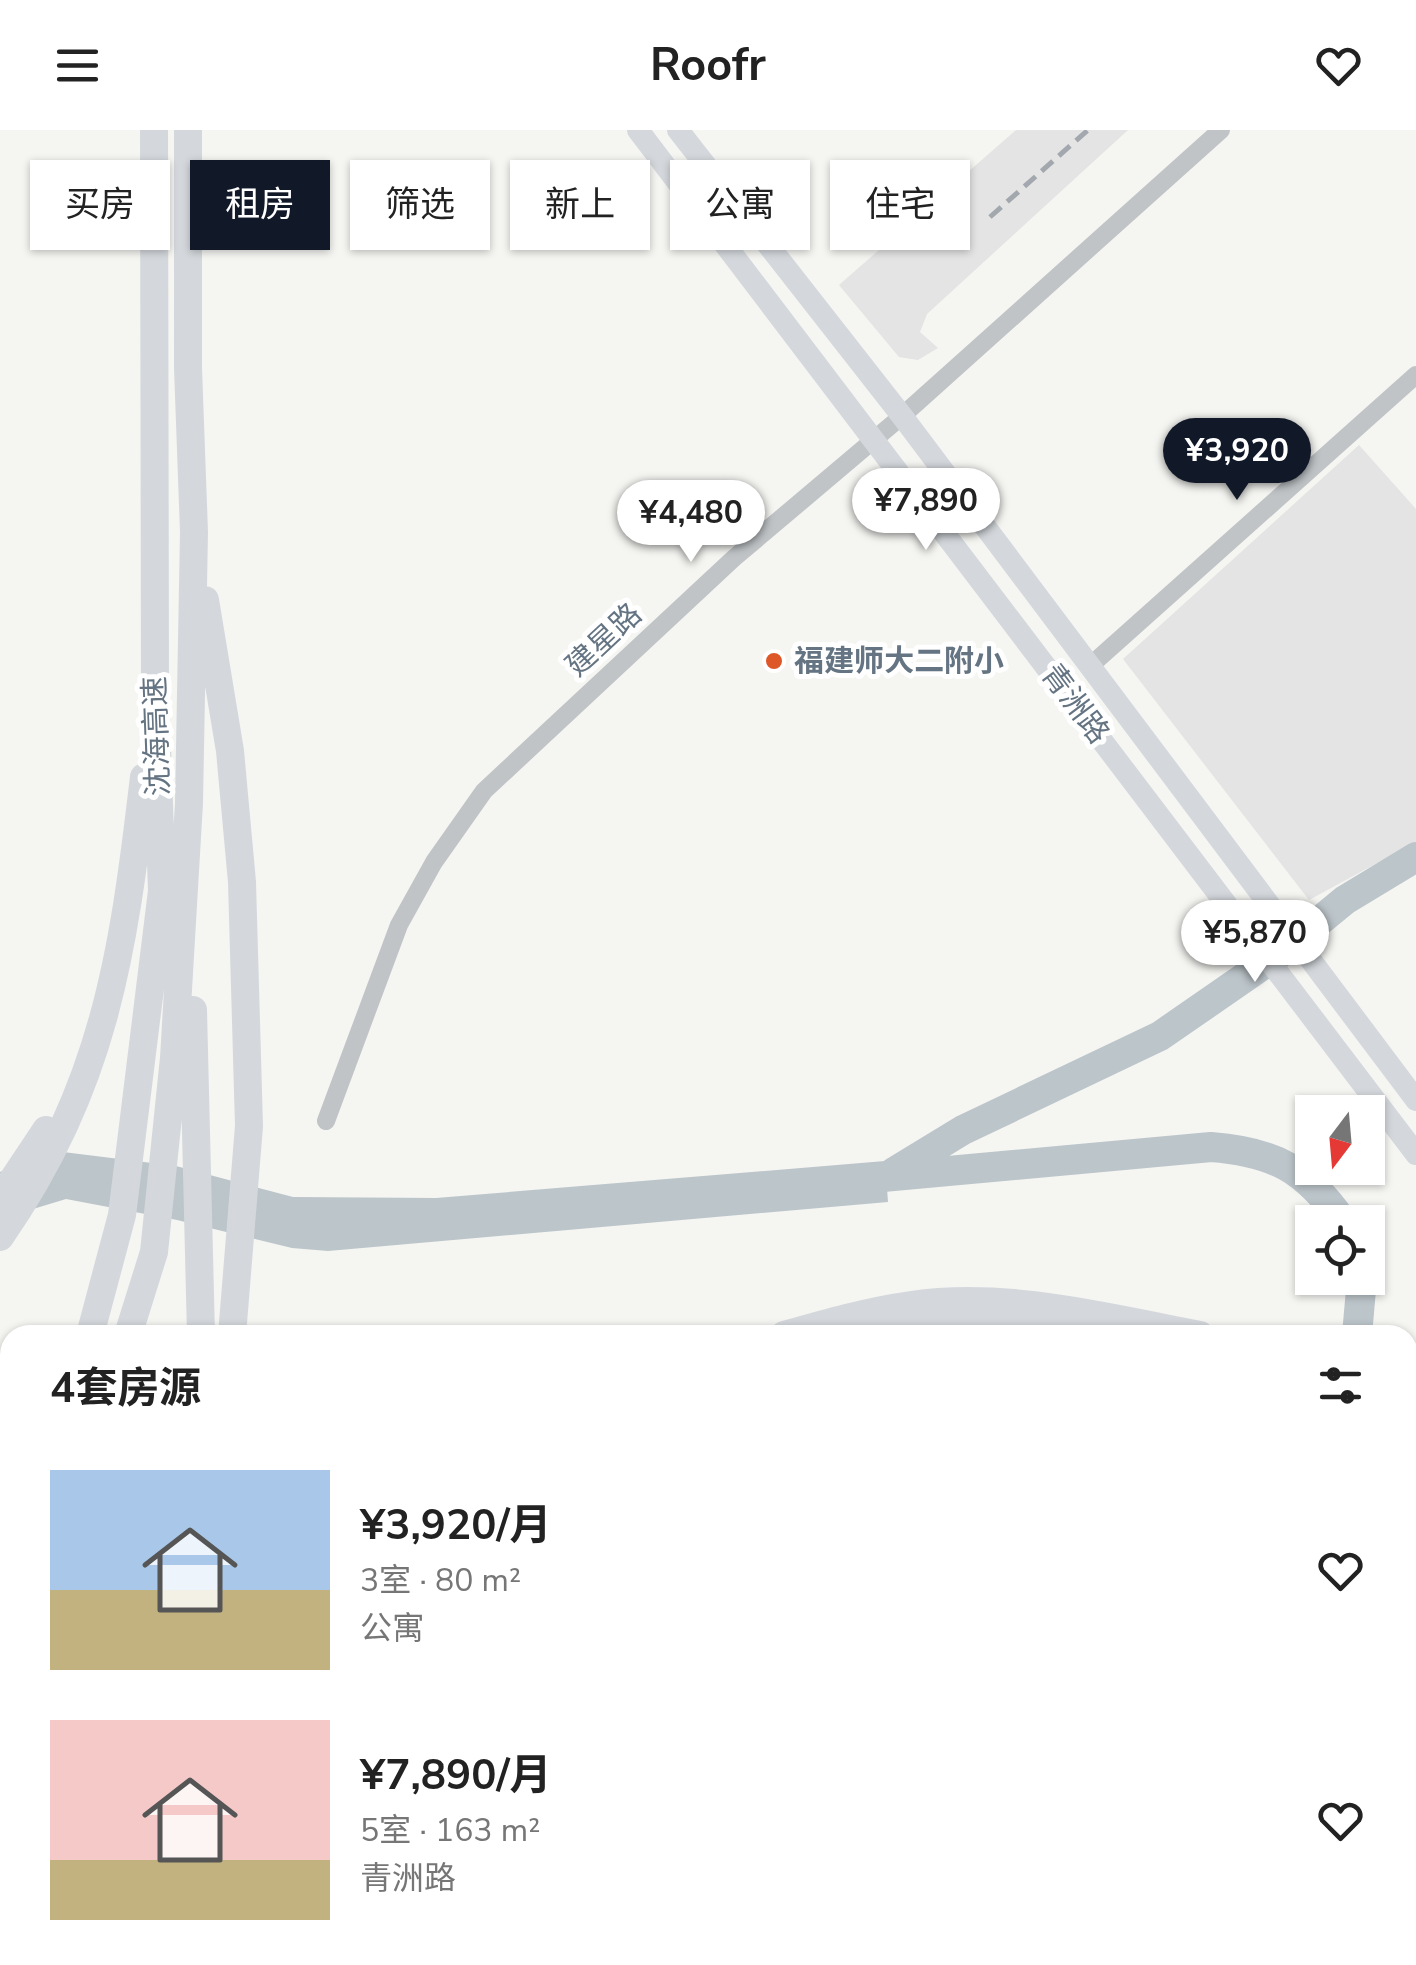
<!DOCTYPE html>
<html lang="zh">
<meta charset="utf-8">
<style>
body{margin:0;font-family:"Nunito Sans","Noto Sans SC",sans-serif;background:#f6f6f6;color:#222;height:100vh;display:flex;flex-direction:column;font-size:38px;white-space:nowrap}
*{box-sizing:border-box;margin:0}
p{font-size:32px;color:#767676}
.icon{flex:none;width:55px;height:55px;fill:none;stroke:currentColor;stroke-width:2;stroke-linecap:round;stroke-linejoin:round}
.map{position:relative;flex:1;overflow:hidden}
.details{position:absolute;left:0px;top:1195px;width:1418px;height:640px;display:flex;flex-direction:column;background:#fff;border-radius:30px 30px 0 0;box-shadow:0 2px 8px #0004}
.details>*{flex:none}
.hud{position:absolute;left:30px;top:30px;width:1358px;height:90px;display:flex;gap:20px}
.needle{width:65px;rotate:196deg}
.buttons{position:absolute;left:1295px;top:965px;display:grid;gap:20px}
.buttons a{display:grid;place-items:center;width:90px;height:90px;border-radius:0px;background:#fff;box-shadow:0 2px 8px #0004;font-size:50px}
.price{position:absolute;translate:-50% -85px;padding:0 22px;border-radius:35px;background:#fff;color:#222;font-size:32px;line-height:65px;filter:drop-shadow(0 2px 5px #0008)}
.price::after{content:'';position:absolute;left:50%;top:60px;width:30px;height:22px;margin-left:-15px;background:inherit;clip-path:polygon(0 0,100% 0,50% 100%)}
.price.current{background:#111827;color:#fff}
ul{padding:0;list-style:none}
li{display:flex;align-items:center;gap:30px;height:250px;padding:0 50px}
li span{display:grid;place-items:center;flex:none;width:280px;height:200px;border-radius:0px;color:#555}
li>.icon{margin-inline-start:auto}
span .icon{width:120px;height:120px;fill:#fffc;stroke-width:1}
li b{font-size:42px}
h2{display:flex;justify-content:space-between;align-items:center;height:120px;padding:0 50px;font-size:42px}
.tag{padding:0 35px;border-radius:0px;background:#fff;box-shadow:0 2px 8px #0004;font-size:35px;line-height:90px}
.tag.current{background:#111827;color:#fff}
header{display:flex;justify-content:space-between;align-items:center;height:130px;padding:0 50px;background:#fff;font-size:45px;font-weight:700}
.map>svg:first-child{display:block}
</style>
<header><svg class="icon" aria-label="menu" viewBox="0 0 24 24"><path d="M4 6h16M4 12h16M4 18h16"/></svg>Roofr<svg class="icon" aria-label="heart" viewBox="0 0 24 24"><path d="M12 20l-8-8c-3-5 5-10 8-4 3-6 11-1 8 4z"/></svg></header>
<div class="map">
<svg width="1416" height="1835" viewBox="0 0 1416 1835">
<rect width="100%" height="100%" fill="#f5f5f2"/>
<!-- built -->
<path fill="#e3e4e3" d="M 1016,0 L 1128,0 L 927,184 L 920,202 L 938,218 L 918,230 L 899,227 L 839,155 Z
M 1359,315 L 1416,379 L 1416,712 L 1309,770 L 1123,529 Z"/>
<!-- green -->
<path fill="#d6dcd3" d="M 1416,1453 L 1416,1795 L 1408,1796 L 1408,1467 Z
M 97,1825 L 487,1825 L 487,1835 L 90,1835 Z"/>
<!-- water -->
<path fill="#bcc5ca" d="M 55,1021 L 176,1036 L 293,1067 L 436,1068 L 885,1031 L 888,1072 L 328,1121 L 292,1118 L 177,1090 L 66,1069 L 0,1089 L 0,1042 Z"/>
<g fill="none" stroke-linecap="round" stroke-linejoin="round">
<!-- river -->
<path stroke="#bcc5ca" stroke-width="30" d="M 894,1042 L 963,1000 L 1160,906 L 1283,821 L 1345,770 L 1416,727
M 850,1050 L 1211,1017 C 1275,1022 1306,1039 1343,1092
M 1357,1205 L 1362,1148"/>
<!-- minor -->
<path stroke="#c0c4c7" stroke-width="18" d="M 1090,536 L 1416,245
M 326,991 L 399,795 L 434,732 L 484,661 L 734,428 L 902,286 L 1221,0
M 817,1835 L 822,1825"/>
<!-- major -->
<path stroke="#d4d8dc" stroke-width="22" d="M 638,0 L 1416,1024
M 678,0 L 902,286 L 1416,970
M 1408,1333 L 1416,1322
M 1408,1448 L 1416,1433
M 1408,1600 L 1416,1602
M 1408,1683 L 1416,1684
M 1337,1825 L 1361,1835"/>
<!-- highway -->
<path stroke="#d4d8dc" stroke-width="28" d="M 205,470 L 230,621 L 242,752 L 249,996 L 232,1205
M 193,880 L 201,1205
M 0,1069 L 46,1000
M 0,1107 C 105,955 123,825 144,647
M 90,1205 L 122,1085 L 162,761 L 155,558 L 154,0
M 128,1205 L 154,1122 L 174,928 L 189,673 L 194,402 L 188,238 L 188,0
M 784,1205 C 826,1193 868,1181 911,1175 C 1007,1161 1106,1187 1200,1205
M 856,1205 C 931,1190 1008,1192 1084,1205
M 1408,1241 L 1416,1240
M 1408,1270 L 1416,1271
M 0,1380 L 10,1385
M 0,1467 L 10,1443
M 0,1556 L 10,1535
M 0,1617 L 10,1605
M 0,1657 L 10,1645
M 0,1809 L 10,1800
M 93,1825 L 155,1835
M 336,1825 L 350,1835
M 428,1825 L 436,1835
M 55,1835 L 64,1825"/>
<!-- rail -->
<path stroke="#a3a8ae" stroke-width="5" stroke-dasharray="15 8" stroke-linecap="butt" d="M 990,87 L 1088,0"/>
</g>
<!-- markers -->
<circle fill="#dd5729" stroke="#fff" stroke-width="4" cx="774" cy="531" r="10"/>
<g text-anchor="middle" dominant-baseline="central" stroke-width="10" stroke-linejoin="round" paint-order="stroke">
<!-- street labels -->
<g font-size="30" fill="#657482" stroke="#fff">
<text transform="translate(604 510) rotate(-43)">建星路</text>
<text transform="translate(1075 574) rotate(53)">青洲路</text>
<text transform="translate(157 606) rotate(-92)">沈海高速</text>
</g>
<!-- poi labels -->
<g font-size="30" font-weight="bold" fill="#657482" stroke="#fff" text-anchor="start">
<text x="794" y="531">福建师大二附小</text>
</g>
</g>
</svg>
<div class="buttons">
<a><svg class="needle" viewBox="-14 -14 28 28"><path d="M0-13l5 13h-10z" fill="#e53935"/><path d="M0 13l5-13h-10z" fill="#767676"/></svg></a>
<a><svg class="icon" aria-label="locate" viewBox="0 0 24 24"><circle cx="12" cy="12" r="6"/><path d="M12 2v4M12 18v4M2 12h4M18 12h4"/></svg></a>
</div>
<b class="price current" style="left:1237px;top:373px">¥3,920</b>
<b class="price" style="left:926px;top:423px">¥7,890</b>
<b class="price" style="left:691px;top:435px">¥4,480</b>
<b class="price" style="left:1255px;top:855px">¥5,870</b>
<div class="hud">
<a class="tag">买房</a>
<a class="tag current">租房</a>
<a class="tag">筛选</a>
<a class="tag">新上</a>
<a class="tag">公寓</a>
<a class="tag">住宅</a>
</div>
<section class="details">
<h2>4套房源<svg class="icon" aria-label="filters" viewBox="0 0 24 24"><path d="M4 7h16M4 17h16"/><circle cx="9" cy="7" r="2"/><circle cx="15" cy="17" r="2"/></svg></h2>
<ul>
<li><span style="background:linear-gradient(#a9c7e8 60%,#c2b280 0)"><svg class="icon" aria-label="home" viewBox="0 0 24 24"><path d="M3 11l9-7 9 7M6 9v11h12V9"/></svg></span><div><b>¥3,920/月</b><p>3室 · 80 m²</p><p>公寓</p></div><svg class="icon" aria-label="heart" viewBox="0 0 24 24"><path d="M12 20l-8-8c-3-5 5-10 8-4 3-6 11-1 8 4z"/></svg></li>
<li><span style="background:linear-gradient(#f6c9c9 70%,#c2b280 0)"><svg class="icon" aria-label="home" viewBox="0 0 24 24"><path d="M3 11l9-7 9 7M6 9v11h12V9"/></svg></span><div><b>¥7,890/月</b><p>5室 · 163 m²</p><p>青洲路</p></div><svg class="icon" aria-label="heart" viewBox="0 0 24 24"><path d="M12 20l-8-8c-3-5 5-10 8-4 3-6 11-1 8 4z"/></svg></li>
</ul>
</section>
</div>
